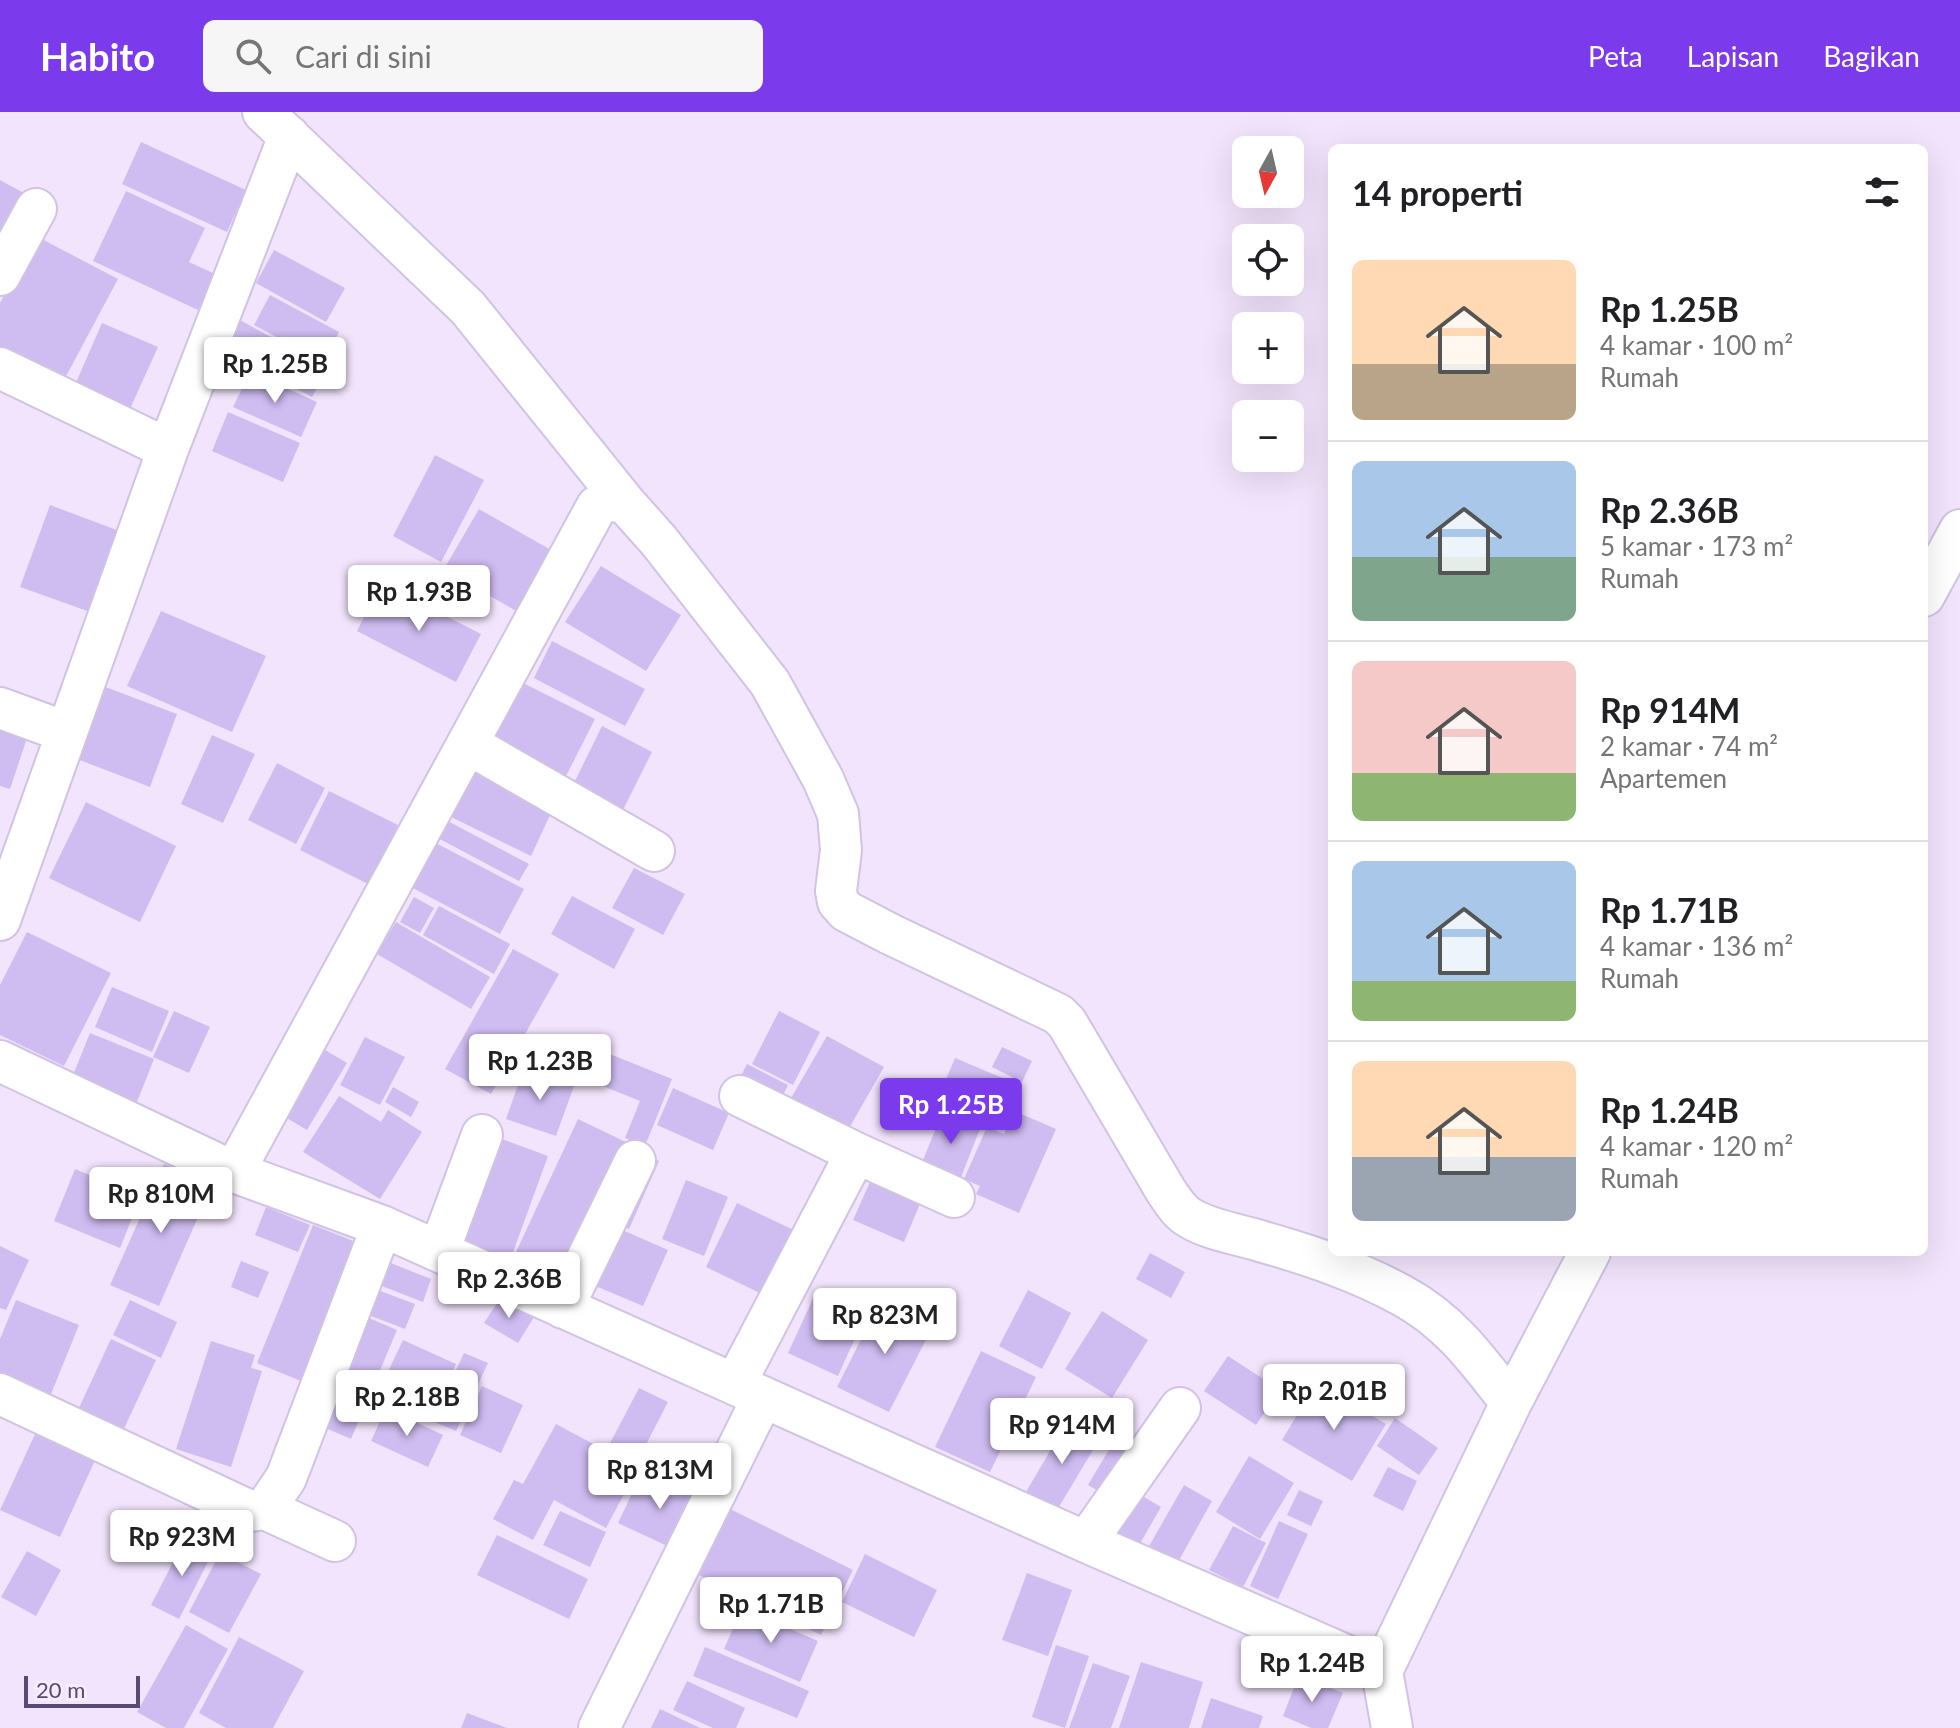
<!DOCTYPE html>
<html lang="id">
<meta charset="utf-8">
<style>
body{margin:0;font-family:Lato,sans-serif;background:#f6f6f6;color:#202124;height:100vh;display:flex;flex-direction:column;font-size:30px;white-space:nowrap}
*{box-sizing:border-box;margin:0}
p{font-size:26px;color:#757577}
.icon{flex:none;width:44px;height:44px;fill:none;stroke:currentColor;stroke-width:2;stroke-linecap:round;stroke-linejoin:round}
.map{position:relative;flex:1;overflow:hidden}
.panel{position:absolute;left:1328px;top:32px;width:600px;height:1112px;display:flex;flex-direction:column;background:#fff;border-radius:12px;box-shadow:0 8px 32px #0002}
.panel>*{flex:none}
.needle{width:52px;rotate:188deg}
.controls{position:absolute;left:1232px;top:24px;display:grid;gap:16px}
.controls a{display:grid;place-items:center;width:72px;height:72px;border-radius:12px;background:#fff;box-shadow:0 8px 32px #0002;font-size:40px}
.scale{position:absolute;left:24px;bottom:20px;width:116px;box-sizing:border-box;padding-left:8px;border:4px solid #574a75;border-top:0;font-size:22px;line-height:28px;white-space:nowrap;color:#574a75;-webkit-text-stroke:6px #f6ebff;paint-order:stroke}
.price{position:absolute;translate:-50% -68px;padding:0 18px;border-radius:8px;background:#fff;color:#222;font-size:26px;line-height:52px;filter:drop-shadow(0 2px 4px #0008)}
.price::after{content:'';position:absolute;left:50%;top:48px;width:24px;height:18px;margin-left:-12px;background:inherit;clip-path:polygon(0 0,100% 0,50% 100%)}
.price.selected{background:#7c3aed;color:#fff}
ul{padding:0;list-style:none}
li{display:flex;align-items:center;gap:24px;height:200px;padding:0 24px}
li+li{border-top:2px solid #e0e0e0}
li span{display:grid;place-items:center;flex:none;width:224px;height:160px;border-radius:12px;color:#555}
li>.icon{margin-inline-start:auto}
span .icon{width:96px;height:96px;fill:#fffc;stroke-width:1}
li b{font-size:34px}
h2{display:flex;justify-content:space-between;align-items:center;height:96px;padding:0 24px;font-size:34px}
header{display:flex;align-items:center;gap:48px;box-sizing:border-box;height:112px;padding:0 40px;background:#7c3aed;color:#fff}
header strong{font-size:38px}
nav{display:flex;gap:44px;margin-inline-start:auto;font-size:28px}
.search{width:560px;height:72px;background:#f6f6f6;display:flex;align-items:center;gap:20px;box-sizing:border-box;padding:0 28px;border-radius:12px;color:#757577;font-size:30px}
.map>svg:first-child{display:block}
</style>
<header>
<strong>Habito</strong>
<div class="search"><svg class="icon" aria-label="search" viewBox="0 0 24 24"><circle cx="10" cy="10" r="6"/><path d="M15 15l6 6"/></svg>Cari di sini</div>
<nav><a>Peta</a><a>Lapisan</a><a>Bagikan</a></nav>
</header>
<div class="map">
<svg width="1960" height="1616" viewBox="0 0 1960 1616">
<rect width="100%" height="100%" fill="#f2e4fc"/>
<!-- building -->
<path fill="#cfbcf1" d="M 141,30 L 246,78 L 227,120 L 122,72 Z
M 0,68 L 33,86 L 0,125 Z
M 126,79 L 205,116 L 189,150 L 215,162 L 198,198 L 93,149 Z
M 36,124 L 118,167 L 64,268 L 0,234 L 0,191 Z
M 274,138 L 345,176 L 326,210 L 256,171 Z
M 270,183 L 339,220 L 323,250 L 254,213 Z
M 236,206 L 328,256 L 312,285 L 220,236 Z
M 102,211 L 158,235 L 129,299 L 74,275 Z
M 250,260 L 317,290 L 301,325 L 233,295 Z
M 228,300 L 300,331 L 283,370 L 212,339 Z
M 435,343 L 484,368 L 441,450 L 393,424 Z
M 50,393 L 122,420 L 93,501 L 20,475 Z
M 479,397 L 551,438 L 516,499 L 444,457 Z
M 601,454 L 681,503 L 646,559 L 565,510 Z
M 381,471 L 481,522 L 456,570 L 357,519 Z
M 161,499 L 266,544 L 232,620 L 127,574 Z
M 552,529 L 645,577 L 625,614 L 534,566 Z
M 513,566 L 595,607 L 562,672 L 481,631 Z
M 100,573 L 177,602 L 150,675 L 72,645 Z
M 0,614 L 31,614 L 10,677 L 0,674 Z
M 602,614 L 652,640 L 622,700 L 572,675 Z
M 212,623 L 255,642 L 223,711 L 181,692 Z
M 478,648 L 558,686 L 531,744 L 451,705 Z
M 277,651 L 325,676 L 296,732 L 248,708 Z
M 329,679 L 398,713 L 368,772 L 300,738 Z
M 86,690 L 176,734 L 140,810 L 49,766 Z
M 444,707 L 529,752 L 519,769 L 434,724 Z
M 432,729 L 524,777 L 500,822 L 407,773 Z
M 634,756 L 685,782 L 663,823 L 612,796 Z
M 572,784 L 635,817 L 614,857 L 551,822 Z
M 414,785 L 434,796 L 420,821 L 400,810 Z
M 439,794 L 510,832 L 494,862 L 423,823 Z
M 396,810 L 490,865 L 471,897 L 377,842 Z
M 27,820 L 111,861 L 64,954 L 0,923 L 0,873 Z
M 513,837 L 559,862 L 491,982 L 445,957 Z
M 112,875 L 169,899 L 152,940 L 95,915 Z
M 174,899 L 210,915 L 189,961 L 153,945 Z
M 779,899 L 820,920 L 793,973 L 752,952 Z
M 90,921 L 154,947 L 137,990 L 73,963 Z
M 565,924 L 672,967 L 645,1034 L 625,1026 L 640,989 L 553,954 Z
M 827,924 L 884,955 L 844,1025 L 787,993 Z
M 365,925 L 405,945 L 380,993 L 340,973 Z
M 320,935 L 347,951 L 307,1018 L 280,1002 Z
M 1002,935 L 1032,949 L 1022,970 L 992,955 Z
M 955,946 L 1012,970 L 995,1010 L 938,986 Z
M 747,952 L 788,973 L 778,993 L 737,972 Z
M 524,956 L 574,974 L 556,1024 L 506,1007 Z
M 393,975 L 419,990 L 411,1005 L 385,990 Z
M 673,976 L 729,1001 L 713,1038 L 657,1013 Z
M 339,984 L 381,1010 L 388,998 L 422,1020 L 380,1087 L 303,1040 Z
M 945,994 L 983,1009 L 958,1073 L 919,1058 Z
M 1014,999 L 1056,1017 L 1019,1101 L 976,1082 L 980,1074 L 964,1067 L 987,1015 L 1004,1022 Z
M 578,1007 L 634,1034 L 573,1166 L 516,1140 Z
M 488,1022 L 548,1044 L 508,1154 L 449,1133 Z
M 642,1041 L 659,1049 L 629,1117 L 612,1109 Z
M 164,1052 L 212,1073 L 159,1194 L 110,1173 Z
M 75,1057 L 141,1084 L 120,1136 L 54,1109 Z
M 874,1061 L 924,1082 L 904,1130 L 853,1108 Z
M 686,1068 L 728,1085 L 704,1144 L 662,1127 Z
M 737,1091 L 802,1122 L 770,1186 L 706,1155 Z
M 266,1095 L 310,1113 L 298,1140 L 255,1123 Z
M 313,1113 L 371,1136 L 313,1274 L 257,1251 Z
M 611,1113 L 668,1138 L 643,1194 L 586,1170 Z
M 0,1134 L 29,1148 L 6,1198 L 0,1196 Z
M 1150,1141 L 1185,1160 L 1171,1186 L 1136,1167 Z
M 378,1146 L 431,1167 L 423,1190 L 369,1169 Z
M 241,1149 L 269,1160 L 258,1186 L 231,1175 Z
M 367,1174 L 415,1192 L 405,1217 L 358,1199 Z
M 817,1178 L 867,1200 L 838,1264 L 788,1241 Z
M 1028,1178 L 1071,1201 L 1042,1257 L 999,1234 Z
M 501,1185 L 534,1205 L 518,1231 L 484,1211 Z
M 16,1188 L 79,1213 L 51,1282 L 0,1261 L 0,1227 Z
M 130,1188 L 177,1210 L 161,1246 L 113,1223 Z
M 881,1188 L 933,1214 L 889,1300 L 837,1275 Z
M 1102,1199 L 1148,1228 L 1112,1286 L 1065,1257 Z
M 355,1200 L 397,1218 L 351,1327 L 309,1309 Z
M 111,1227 L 156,1248 L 122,1321 L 77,1300 Z
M 403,1228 L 456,1252 L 432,1305 L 378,1281 Z
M 211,1229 L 255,1243 L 251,1256 L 262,1259 L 231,1355 L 176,1337 Z
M 981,1239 L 1036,1265 L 990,1360 L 935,1335 Z
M 464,1241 L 488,1251 L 456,1319 L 432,1309 Z
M 1228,1244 L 1280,1278 L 1256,1313 L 1204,1279 Z
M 1316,1271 L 1386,1312 L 1352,1369 L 1282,1328 Z
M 482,1274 L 523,1293 L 501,1341 L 460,1323 Z
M 639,1276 L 668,1290 L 637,1350 L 608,1335 Z
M 386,1296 L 443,1323 L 428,1355 L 371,1329 Z
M 1395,1306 L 1438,1336 L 1419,1363 L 1377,1334 Z
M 1067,1310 L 1099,1328 L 1057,1398 L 1026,1380 Z
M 556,1312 L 638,1356 L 606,1416 L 554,1388 L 533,1428 L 493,1407 L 514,1368 L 523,1372 Z
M 37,1318 L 97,1344 L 60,1425 L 0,1398 Z
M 1120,1319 L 1143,1331 L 1111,1386 L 1088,1373 Z
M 1249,1344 L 1294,1371 L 1260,1427 L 1216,1400 Z
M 1388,1355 L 1417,1369 L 1403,1399 L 1373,1384 Z
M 643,1358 L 702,1386 L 678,1439 L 618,1411 Z
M 1184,1373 L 1212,1389 L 1173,1459 L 1144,1443 Z
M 1299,1378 L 1323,1389 L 1311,1414 L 1287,1403 Z
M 1137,1381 L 1161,1395 L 1134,1442 L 1110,1427 Z
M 730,1397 L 853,1458 L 821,1523 L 697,1462 Z
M 560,1399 L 606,1420 L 590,1455 L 543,1433 Z
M 1279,1409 L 1308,1422 L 1278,1487 L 1250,1474 Z
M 1233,1414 L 1266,1431 L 1243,1475 L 1209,1458 Z
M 497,1423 L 588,1467 L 569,1507 L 477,1463 Z
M 186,1425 L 214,1438 L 179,1507 L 151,1493 Z
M 27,1439 L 61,1458 L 36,1504 L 1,1485 Z
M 220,1441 L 261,1462 L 229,1521 L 189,1500 Z
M 865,1442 L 937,1478 L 914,1525 L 842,1490 Z
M 1027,1461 L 1072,1478 L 1048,1544 L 1002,1528 Z
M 742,1496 L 818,1529 L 800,1570 L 724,1537 Z
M 186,1513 L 228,1537 L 184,1616 L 166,1616 L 137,1600 Z
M 239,1525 L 304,1559 L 273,1616 L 226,1616 L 199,1601 Z
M 1056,1533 L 1089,1544 L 1065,1616 L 1032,1605 Z
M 705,1535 L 809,1579 L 797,1606 L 693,1564 Z
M 1141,1550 L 1203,1570 L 1189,1616 L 1119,1616 Z
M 1093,1551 L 1130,1564 L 1111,1616 L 1069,1616 Z
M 1299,1563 L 1343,1581 L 1328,1616 L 1311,1616 L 1283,1604 Z
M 687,1569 L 745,1596 L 736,1616 L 713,1616 L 673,1598 Z
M 1211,1586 L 1263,1604 L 1259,1616 L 1201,1616 Z
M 660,1597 L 700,1616 L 651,1616 Z
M 467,1601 L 507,1616 L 461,1616 Z"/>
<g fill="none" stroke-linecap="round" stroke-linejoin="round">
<!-- minor casing -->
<g stroke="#d0c3e3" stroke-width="44">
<path id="minor" d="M 263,0 L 468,196 L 626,392
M 0,163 L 36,97
M 0,256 L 168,337
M 1924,484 L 1960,418
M 0,596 L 66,620
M 468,632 L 654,739
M 0,808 L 168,337 L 289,24
M 0,949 L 234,1060 L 382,1114 L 1086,1430 L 1382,1559
M 740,984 L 856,1041 L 954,1085
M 234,1060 L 597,394 L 604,390 L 616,389 L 626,392 L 659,429 L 770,571 L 823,667 L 838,702 L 841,738 L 836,779 L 838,790 L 846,799 L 890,822 L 1058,902 L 1067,911 L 1166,1079 C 1173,1089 1179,1100 1190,1106 C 1209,1118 1238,1122 1260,1129 C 1309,1143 1358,1159 1403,1184 C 1451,1210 1479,1250 1511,1291
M 439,1139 L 482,1023
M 563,1196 L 635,1049
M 735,1272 L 856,1041
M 0,1282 L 250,1399 L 265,1397 L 286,1366 L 382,1114
M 265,1397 L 335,1429
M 1086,1430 L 1180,1296
M 599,1616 L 763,1285
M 1392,1616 L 1382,1559 L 1511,1291 L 1590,1140"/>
</g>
<!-- minor -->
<use href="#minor" stroke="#fff" stroke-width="40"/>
</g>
</svg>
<div class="controls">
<a><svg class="needle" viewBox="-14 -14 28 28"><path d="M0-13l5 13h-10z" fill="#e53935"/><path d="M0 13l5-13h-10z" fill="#757577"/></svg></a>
<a><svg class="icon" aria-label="locate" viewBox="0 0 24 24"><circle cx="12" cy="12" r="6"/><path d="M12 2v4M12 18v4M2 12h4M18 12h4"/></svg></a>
<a>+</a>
<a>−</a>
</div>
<div class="scale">20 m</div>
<b class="price" style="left:275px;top:293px">Rp 1.25B</b>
<b class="price" style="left:419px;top:521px">Rp 1.93B</b>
<b class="price" style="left:540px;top:990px">Rp 1.23B</b>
<b class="price selected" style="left:951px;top:1034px">Rp 1.25B</b>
<b class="price" style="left:161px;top:1123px">Rp 810M</b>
<b class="price" style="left:509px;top:1208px">Rp 2.36B</b>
<b class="price" style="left:885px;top:1244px">Rp 823M</b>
<b class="price" style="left:1334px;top:1320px">Rp 2.01B</b>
<b class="price" style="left:407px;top:1326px">Rp 2.18B</b>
<b class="price" style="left:1062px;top:1354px">Rp 914M</b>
<b class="price" style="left:660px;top:1399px">Rp 813M</b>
<b class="price" style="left:182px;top:1466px">Rp 923M</b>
<b class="price" style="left:771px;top:1533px">Rp 1.71B</b>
<b class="price" style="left:1312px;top:1592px">Rp 1.24B</b>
<section class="panel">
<h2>14 properti<svg class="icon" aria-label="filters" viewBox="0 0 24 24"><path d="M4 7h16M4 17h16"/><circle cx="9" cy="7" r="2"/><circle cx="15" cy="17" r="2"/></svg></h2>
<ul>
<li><span style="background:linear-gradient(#ffd9b3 65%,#b9a48a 0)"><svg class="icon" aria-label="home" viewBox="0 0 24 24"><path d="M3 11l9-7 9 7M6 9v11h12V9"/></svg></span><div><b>Rp 1.25B</b><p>4 kamar · 100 m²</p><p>Rumah</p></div></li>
<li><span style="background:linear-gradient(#a9c7e8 60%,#7fa58c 0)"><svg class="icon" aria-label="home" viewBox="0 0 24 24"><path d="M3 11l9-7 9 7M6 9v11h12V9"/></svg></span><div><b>Rp 2.36B</b><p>5 kamar · 173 m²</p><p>Rumah</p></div></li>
<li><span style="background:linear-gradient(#f6c9c9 70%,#8fb573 0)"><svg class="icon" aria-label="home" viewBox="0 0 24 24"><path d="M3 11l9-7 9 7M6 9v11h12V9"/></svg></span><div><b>Rp 914M</b><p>2 kamar · 74 m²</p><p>Apartemen</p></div></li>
<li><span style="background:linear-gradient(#a9c7e8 75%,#8fb573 0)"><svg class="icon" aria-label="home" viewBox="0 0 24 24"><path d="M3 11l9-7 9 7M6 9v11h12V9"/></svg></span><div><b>Rp 1.71B</b><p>4 kamar · 136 m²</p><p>Rumah</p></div></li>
<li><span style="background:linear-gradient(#ffd9b3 60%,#9aa5b1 0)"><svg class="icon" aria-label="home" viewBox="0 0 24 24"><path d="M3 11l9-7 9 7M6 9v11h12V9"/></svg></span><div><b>Rp 1.24B</b><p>4 kamar · 120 m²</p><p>Rumah</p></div></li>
</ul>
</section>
</div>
